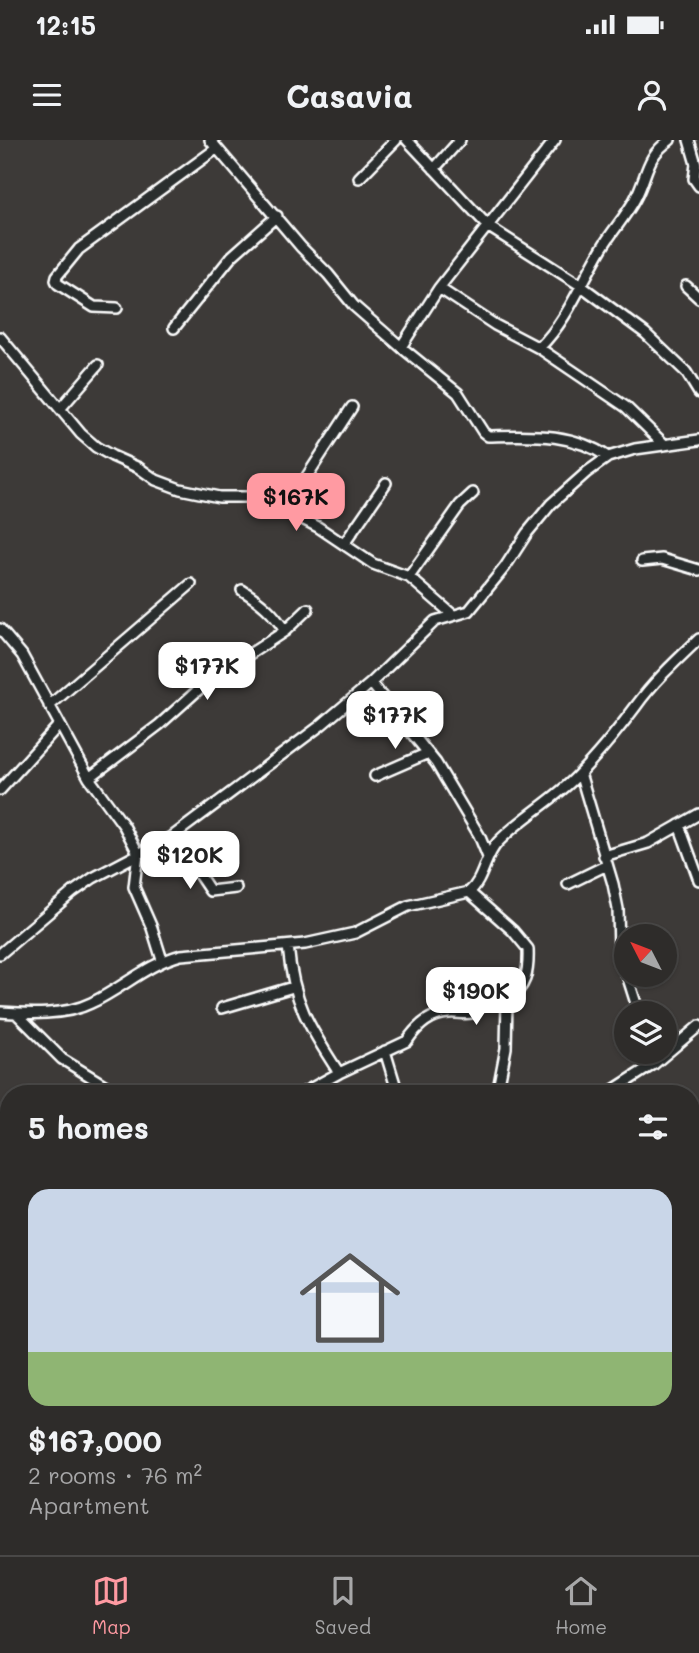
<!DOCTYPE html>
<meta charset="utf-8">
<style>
body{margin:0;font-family:Mali,sans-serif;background:#363432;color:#f1f3f6;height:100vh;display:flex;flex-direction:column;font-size:26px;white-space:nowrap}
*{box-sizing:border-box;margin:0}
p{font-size:23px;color:#a7a7a8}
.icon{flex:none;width:38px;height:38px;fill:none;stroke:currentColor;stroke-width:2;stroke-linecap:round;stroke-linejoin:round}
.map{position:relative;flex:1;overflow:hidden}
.side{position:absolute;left:0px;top:945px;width:700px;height:471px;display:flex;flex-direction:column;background:#2e2c2a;border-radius:28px 28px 0 0;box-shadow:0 2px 5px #0004,0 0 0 2px #494847}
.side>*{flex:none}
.needle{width:46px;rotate:312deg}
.tools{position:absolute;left:614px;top:784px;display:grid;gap:14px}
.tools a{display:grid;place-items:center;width:63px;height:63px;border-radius:50%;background:#2e2c2a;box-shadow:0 2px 5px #0004,0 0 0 2px #494847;font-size:35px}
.price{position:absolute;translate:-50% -60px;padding:0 16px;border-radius:14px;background:#fff;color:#222;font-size:23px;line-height:46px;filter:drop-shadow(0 2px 4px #0008)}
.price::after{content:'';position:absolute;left:50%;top:42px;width:21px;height:16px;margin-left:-10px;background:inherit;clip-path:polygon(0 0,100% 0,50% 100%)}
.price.active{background:#ff9aa2;color:#111}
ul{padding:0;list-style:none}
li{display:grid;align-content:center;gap:14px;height:371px;padding:0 28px}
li+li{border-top:2px solid #494847}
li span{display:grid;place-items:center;height:217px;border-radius:21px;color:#555}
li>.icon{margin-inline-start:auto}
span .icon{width:126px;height:126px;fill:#fffc;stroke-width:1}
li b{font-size:30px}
h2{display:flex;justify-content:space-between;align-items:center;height:84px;padding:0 28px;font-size:30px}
.status{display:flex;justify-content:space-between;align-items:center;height:49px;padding:0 35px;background:#2e2c2a;direction:ltr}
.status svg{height:19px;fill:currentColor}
header{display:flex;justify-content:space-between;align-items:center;height:91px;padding:0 28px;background:#2e2c2a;font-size:32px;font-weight:800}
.menu{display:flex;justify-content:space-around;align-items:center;height:98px;border-top:2px solid #494847;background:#2e2c2a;font-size:19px;color:#a7a7a8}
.menu a{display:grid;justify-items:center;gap:4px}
.menu .active{color:#ff9aa2}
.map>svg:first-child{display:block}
</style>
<div class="status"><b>12:15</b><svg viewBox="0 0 49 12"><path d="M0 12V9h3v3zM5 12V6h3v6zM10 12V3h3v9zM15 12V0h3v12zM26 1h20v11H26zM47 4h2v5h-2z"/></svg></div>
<header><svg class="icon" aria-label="menu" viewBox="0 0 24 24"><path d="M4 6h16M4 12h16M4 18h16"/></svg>Casavia<svg class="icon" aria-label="person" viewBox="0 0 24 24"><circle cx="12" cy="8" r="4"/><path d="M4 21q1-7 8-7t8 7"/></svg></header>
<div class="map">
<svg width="699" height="1415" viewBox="0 0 699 1415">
<rect width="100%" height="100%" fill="#3d3a38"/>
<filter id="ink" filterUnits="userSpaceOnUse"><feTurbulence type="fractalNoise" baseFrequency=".0143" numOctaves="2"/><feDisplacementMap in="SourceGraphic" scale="14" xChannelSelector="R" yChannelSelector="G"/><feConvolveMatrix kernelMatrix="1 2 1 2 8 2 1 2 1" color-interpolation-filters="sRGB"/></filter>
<g filter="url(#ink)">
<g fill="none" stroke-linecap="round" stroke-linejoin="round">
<!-- street casing -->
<g stroke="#fff" stroke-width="14">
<path id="street" d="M 210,0 L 301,107 L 328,134 L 354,166 L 401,207 L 439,148 L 555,0
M 407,0 L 489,87 L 580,145 L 645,193 L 686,232 L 699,253
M 689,0 L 696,24 L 694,39 L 699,46
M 434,29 L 460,0
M 359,38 L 396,0
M 686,146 L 699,158
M 439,148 L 495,185 L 539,208 L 626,267 L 665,305
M 117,168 L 94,167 L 58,144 L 56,140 L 57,136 L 79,109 L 216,9
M 174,188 L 232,116 L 277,76
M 0,197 L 81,294 L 96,307 L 112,316 L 139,328 L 156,340 L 180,349 L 219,357 L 258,357 L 285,370 L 318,387 L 373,424 L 409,437 L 453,475
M 401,207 L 458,253 L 483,292 L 488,296 C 532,295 571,292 608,317
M 539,208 C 567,181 582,141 602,108 C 612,91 626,76 635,59 C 648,35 645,17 670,0
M 60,269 L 98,225
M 285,370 L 352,267
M 344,404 L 386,343
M 642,421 L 662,419 L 699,430
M 409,437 L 460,365 L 473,353
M 242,450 C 261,462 273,472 285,491
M 0,489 L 22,515 L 89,638 L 124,686 L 138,713 L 134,747 L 152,788 L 162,820
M 371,543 L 436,623 L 479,695 L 488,717
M 49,566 L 191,444
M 580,633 L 613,744 L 618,769 L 619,812 L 626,834
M 375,636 L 428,613
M 89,638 L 159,585 L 207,542 L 285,491 L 308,469
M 0,650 L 59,585
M 679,685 L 699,740
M 173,696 L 210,751 L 236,748
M 604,716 L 648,703 L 699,674
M 568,744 L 607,725
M 469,752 L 513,791 L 528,809 C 529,833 526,847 507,861 L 506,908 L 497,954
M 288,806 C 293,862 309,887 339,933 L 407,901 C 417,886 430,874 449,873 C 457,872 464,875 472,873 L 488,860 L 507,861
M 0,814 L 73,752 L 93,738 L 173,696 L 320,586 L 371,543 L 435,481 L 469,471 L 505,427 L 527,393 L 551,364 L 587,332 L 608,317 L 635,309 L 699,300
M 627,835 L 639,873
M 222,868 L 293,847
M 0,872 C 28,874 65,876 91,863 C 123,848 147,824 181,815 L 305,804 L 355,793 L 408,766 L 469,752 C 484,740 484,716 498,702 C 522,677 553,661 577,636 C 599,614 618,590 636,566 C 654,541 677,520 699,499
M 16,873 L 62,919 L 119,954
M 385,911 L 398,954
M 651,912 L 654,924
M 301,954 L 339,933
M 607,954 L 654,924 L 699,886"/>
</g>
<!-- street -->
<use href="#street" stroke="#2a2d2e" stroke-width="9"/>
</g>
</g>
</svg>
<div class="tools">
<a><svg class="needle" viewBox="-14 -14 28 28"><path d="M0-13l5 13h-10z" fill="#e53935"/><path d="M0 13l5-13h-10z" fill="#a7a7a8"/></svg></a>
<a><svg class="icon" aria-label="layers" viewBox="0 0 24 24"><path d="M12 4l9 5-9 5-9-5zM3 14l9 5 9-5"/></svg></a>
</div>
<b class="price active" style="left:296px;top:393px">$167K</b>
<b class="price" style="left:207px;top:562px">$177K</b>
<b class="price" style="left:395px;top:611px">$177K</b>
<b class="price" style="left:190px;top:751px">$120K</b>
<b class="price" style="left:476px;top:887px">$190K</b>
<section class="side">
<h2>5 homes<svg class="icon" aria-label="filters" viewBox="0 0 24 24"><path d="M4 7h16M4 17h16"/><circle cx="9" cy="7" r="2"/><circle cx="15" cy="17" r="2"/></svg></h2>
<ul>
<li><span style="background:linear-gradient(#c9d6e8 75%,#8fb573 0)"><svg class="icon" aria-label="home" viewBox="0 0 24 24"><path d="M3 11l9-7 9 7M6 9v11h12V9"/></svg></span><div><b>$167,000</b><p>2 rooms · 76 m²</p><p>Apartment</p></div></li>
</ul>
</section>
</div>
<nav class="menu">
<a class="active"><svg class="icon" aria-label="map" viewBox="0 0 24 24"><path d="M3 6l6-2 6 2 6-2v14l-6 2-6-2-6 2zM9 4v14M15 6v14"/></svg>Map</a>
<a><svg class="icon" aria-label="saved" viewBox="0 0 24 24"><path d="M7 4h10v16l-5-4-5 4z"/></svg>Saved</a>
<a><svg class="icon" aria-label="home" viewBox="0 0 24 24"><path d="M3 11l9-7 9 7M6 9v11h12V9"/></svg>Home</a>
</nav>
